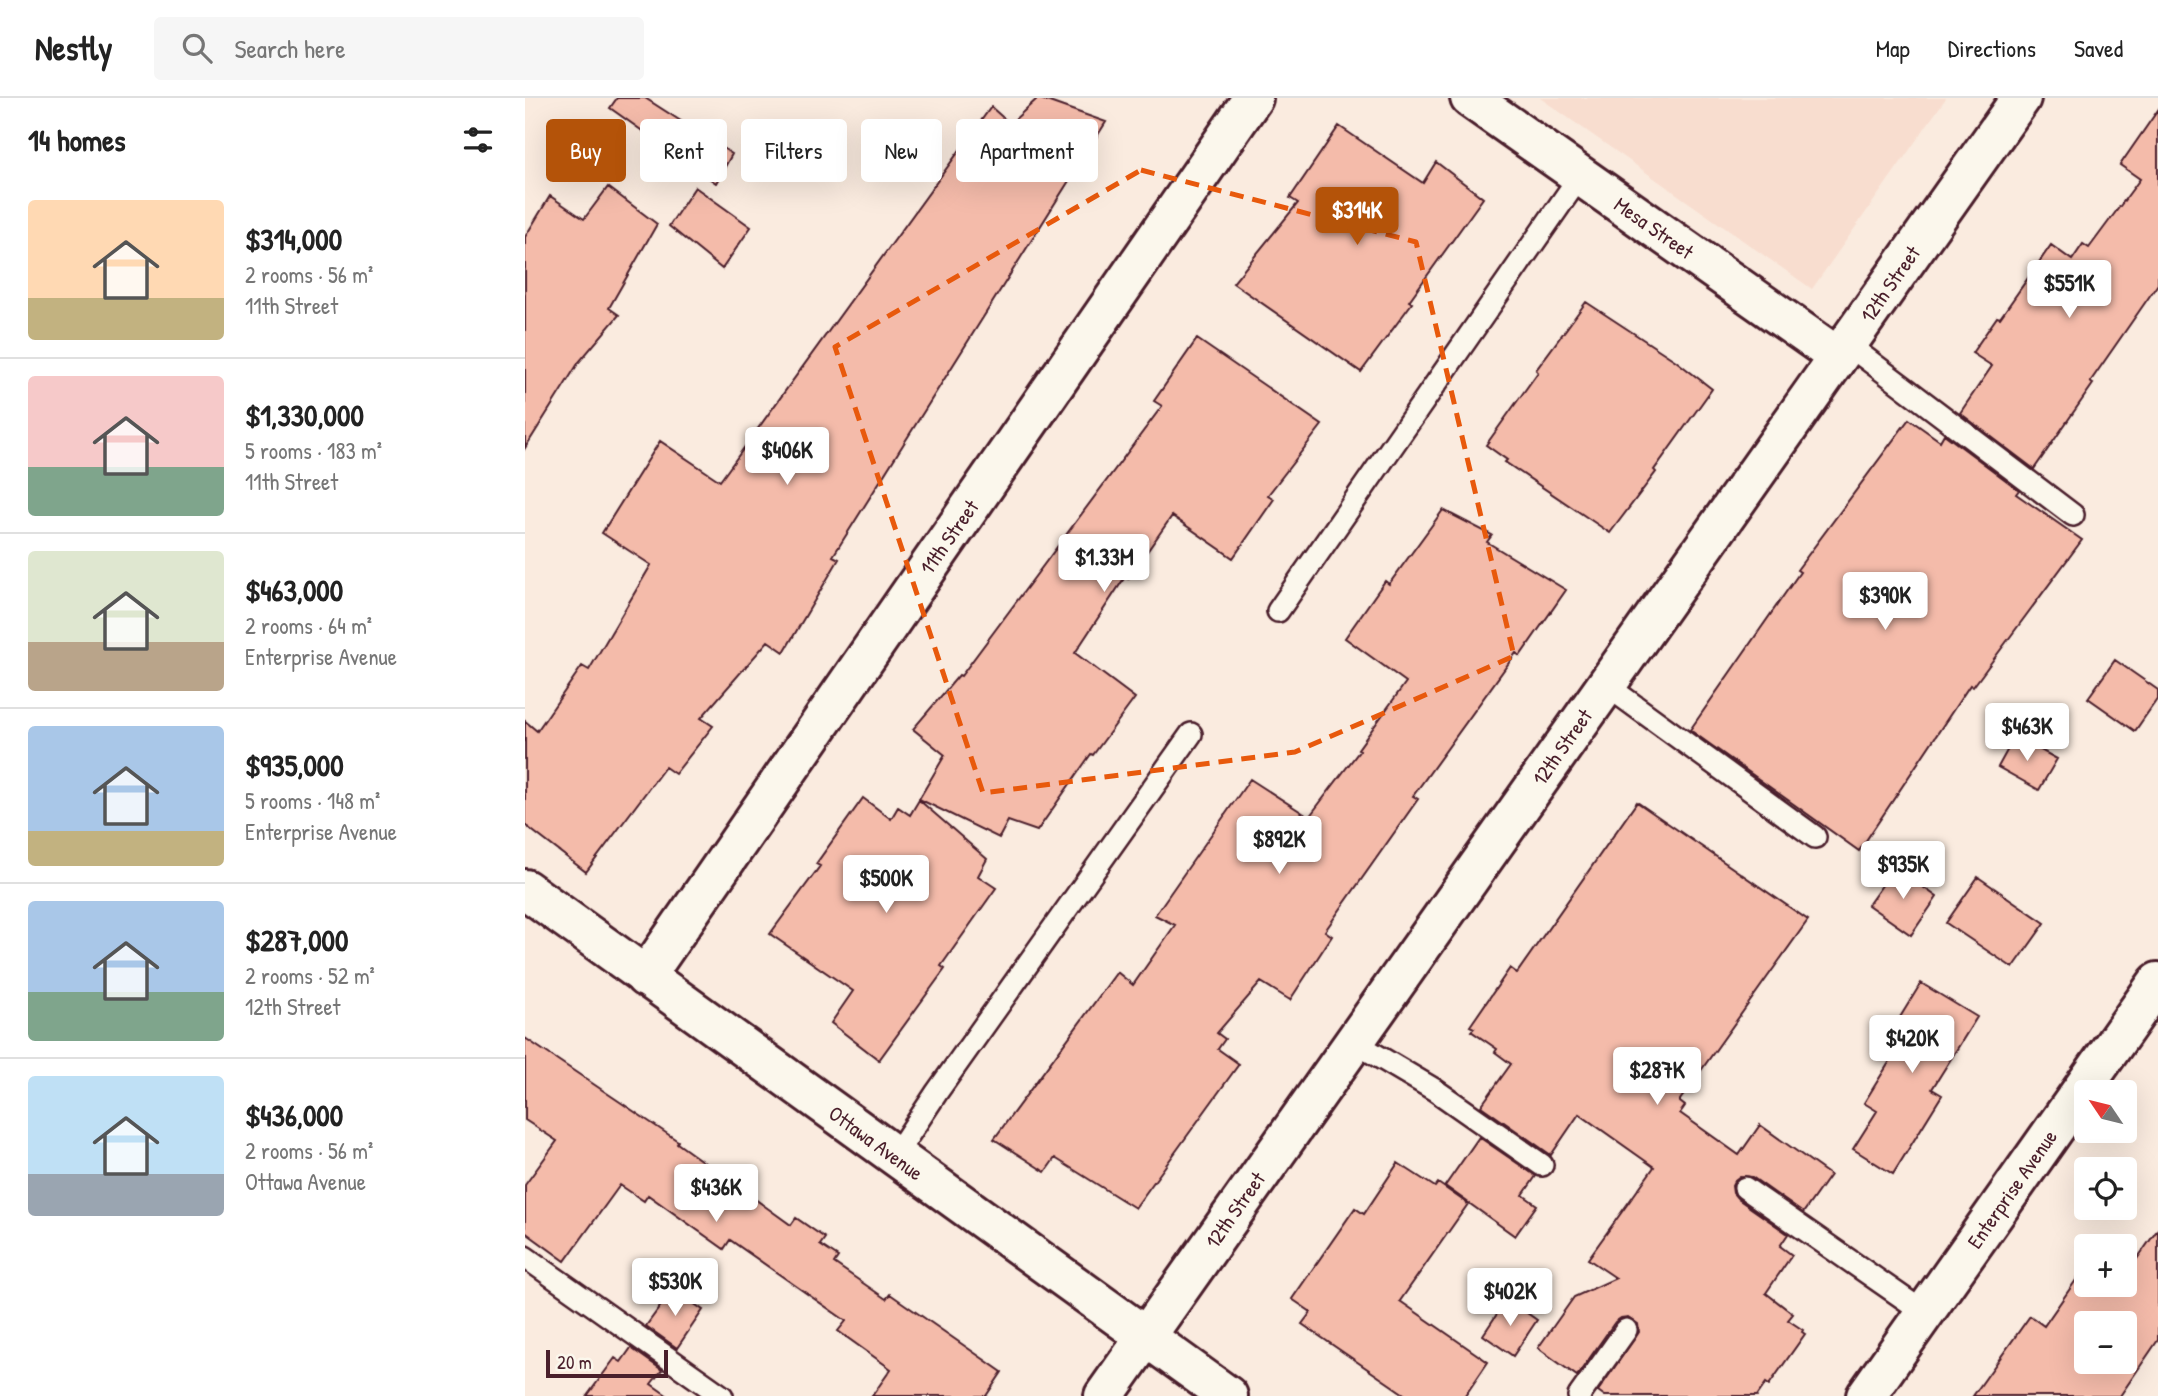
<!DOCTYPE html>
<meta charset="utf-8">
<style>
body{margin:0;font-family:"Patrick Hand",sans-serif;background:#f6f6f6;color:#222;height:100vh;display:flex;flex-direction:column;font-size:26px;white-space:nowrap}
*{box-sizing:border-box;margin:0}
p{font-size:23px;color:#767676}
.icon{flex:none;width:38px;height:38px;fill:none;stroke:currentColor;stroke-width:2;stroke-linecap:round;stroke-linejoin:round}
.map{position:relative;flex:1;overflow:hidden}
.side{display:flex;flex-direction:column;background:#fff;width:525px}
.side>*{flex:none}
.guide{position:absolute;left:21px;top:21px;width:665px;height:63px;display:flex;gap:14px}
.needle{width:46px;rotate:305deg}
.fabs{position:absolute;left:1549px;top:982px;display:grid;gap:14px}
.fabs a{display:grid;place-items:center;width:63px;height:63px;border-radius:7px;background:#fff;box-shadow:0 7px 28px #0002;font-size:35px}
.scale{position:absolute;left:21px;bottom:18px;width:122px;box-sizing:border-box;padding-left:7px;border:4px solid #4a1f2b;border-top:0;font-size:19px;line-height:24px;white-space:nowrap;color:#4a1f2b;-webkit-text-stroke:5px #fbf7ec;paint-order:stroke}
.price{position:absolute;translate:-50% -60px;padding:0 16px;border-radius:7px;background:#fff;color:#222;font-size:23px;line-height:46px;filter:drop-shadow(0 2px 4px #0008)}
.price::after{content:'';position:absolute;left:50%;top:42px;width:21px;height:16px;margin-left:-10px;background:inherit;clip-path:polygon(0 0,100% 0,50% 100%)}
.price.selected{background:#b45309;color:#fff}
ul{padding:0;list-style:none}
li{display:flex;align-items:center;gap:21px;height:175px;padding:0 28px}
li+li{border-top:2px solid #e0e0e0}
li span{display:grid;place-items:center;flex:none;width:196px;height:140px;border-radius:7px;color:#555}
li>.icon{margin-inline-start:auto}
span .icon{width:84px;height:84px;fill:#fffc;stroke-width:1}
li b{font-size:30px}
h2{display:flex;justify-content:space-between;align-items:center;height:84px;padding:0 28px;font-size:30px}
.pill{padding:0 24px;border-radius:7px;background:#fff;box-shadow:0 7px 28px #0002;font-size:24px;line-height:63px}
.pill.selected{background:#b45309;color:#fff}
header{display:flex;align-items:center;gap:42px;box-sizing:border-box;height:98px;padding:0 35px;background:#fff;border-bottom:2px solid #e0e0e0}
header strong{font-size:33px}
nav{display:flex;gap:38px;margin-inline-start:auto;font-size:24px}
.search{width:490px;height:63px;background:#f6f6f6;display:flex;align-items:center;gap:18px;box-sizing:border-box;padding:0 24px;border-radius:7px;color:#767676;font-size:26px}
main{display:flex;flex:1;min-height:0}
.map>svg:first-child{display:block}
</style>
<header>
<strong>Nestly</strong>
<div class="search"><svg class="icon" aria-label="search" viewBox="0 0 24 24"><circle cx="10" cy="10" r="6"/><path d="M15 15l6 6"/></svg>Search here</div>
<nav><a>Map</a><a>Directions</a><a>Saved</a></nav>
</header>
<main>
<section class="side">
<h2>14 homes<svg class="icon" aria-label="filters" viewBox="0 0 24 24"><path d="M4 7h16M4 17h16"/><circle cx="9" cy="7" r="2"/><circle cx="15" cy="17" r="2"/></svg></h2>
<ul>
<li><span style="background:linear-gradient(#ffd9b3 70%,#c2b280 0)"><svg class="icon" aria-label="home" viewBox="0 0 24 24"><path d="M3 11l9-7 9 7M6 9v11h12V9"/></svg></span><div><b>$314,000</b><p>2 rooms · 56 m²</p><p>11th Street</p></div></li>
<li><span style="background:linear-gradient(#f6c9c9 65%,#7fa58c 0)"><svg class="icon" aria-label="home" viewBox="0 0 24 24"><path d="M3 11l9-7 9 7M6 9v11h12V9"/></svg></span><div><b>$1,330,000</b><p>5 rooms · 183 m²</p><p>11th Street</p></div></li>
<li><span style="background:linear-gradient(#dfe7d0 65%,#b9a48a 0)"><svg class="icon" aria-label="home" viewBox="0 0 24 24"><path d="M3 11l9-7 9 7M6 9v11h12V9"/></svg></span><div><b>$463,000</b><p>2 rooms · 64 m²</p><p>Enterprise Avenue</p></div></li>
<li><span style="background:linear-gradient(#a9c7e8 75%,#c2b280 0)"><svg class="icon" aria-label="home" viewBox="0 0 24 24"><path d="M3 11l9-7 9 7M6 9v11h12V9"/></svg></span><div><b>$935,000</b><p>5 rooms · 148 m²</p><p>Enterprise Avenue</p></div></li>
<li><span style="background:linear-gradient(#a9c7e8 65%,#7fa58c 0)"><svg class="icon" aria-label="home" viewBox="0 0 24 24"><path d="M3 11l9-7 9 7M6 9v11h12V9"/></svg></span><div><b>$287,000</b><p>2 rooms · 52 m²</p><p>12th Street</p></div></li>
<li><span style="background:linear-gradient(#bfe0f5 70%,#9aa5b1 0)"><svg class="icon" aria-label="home" viewBox="0 0 24 24"><path d="M3 11l9-7 9 7M6 9v11h12V9"/></svg></span><div><b>$436,000</b><p>2 rooms · 56 m²</p><p>Ottawa Avenue</p></div></li>
</ul>
</section>
<div class="map">
<svg width="1633" height="1298" viewBox="0 0 1633 1298">
<rect width="100%" height="100%" fill="#faebdf"/>
<filter id="ink" filterUnits="userSpaceOnUse"><feTurbulence type="fractalNoise" baseFrequency=".0143" numOctaves="2"/><feDisplacementMap in="SourceGraphic" scale="14" xChannelSelector="R" yChannelSelector="G"/><feConvolveMatrix kernelMatrix="1 2 1 2 8 2 1 2 1" color-interpolation-filters="sRGB"/></filter>
<g filter="url(#ink)">
<!-- built -->
<path fill="#f8ddcf" d="M 1015,0 L 1421,0 L 1287,191 Z"/>
<!-- building -->
<path fill="#f4bbaa" stroke="#4a1f2b" stroke-width="2" fill-rule="evenodd" d="M 92,0 L 120,0 L 207,56 L 191,85 L 85,10 Z
M 513,0 L 581,24 L 308,458 L 314,461 L 259,554 L 243,543 L 176,620 L 188,628 L 150,676 L 140,669 L 61,774 L 0,727 L 0,623 L 12,633 L 57,568 L 64,572 L 126,467 L 77,435 L 135,343 L 195,383 L 466,9 L 485,26 Z
M 1633,12 L 1633,186 L 1565,284 L 1568,286 L 1509,371 L 1435,315 L 1467,268 L 1447,255 L 1472,219 L 1475,220 L 1526,147 L 1547,162 L 1558,146 L 1564,150 L 1615,81 L 1595,67 Z
M 814,28 L 898,85 L 911,64 L 958,100 L 884,203 L 887,205 L 836,274 L 708,185 L 773,105 L 765,100 Z
M 83,89 L 132,126 L 84,210 L 94,217 L 54,264 L 0,350 L 0,139 L 25,98 L 59,121 Z
M 170,89 L 226,129 L 197,171 L 144,128 Z
M 1061,204 L 1151,263 L 1187,291 L 1129,372 L 1131,374 L 1085,435 L 980,364 L 982,362 L 961,347 L 1013,274 L 1011,272 Z
M 672,241 L 797,327 L 743,397 L 749,401 L 708,460 L 647,418 L 603,481 L 600,479 L 550,555 L 610,600 L 568,657 L 566,656 L 512,733 L 483,723 L 474,740 L 394,701 L 420,657 L 388,631 L 434,577 L 436,578 L 637,308 L 629,303 Z
M 1384,321 L 1415,343 L 1419,336 L 1494,392 L 1491,396 L 1557,442 L 1448,589 L 1445,587 L 1334,753 L 1165,632 L 1275,474 L 1272,472 Z
M 918,412 L 967,437 L 962,444 L 1041,492 L 995,558 L 991,555 L 888,698 L 893,701 L 800,833 L 807,838 L 765,902 L 736,884 L 692,935 L 700,941 L 693,951 L 714,966 L 610,1110 L 530,1060 L 520,1074 L 469,1041 L 592,874 L 608,887 L 650,827 L 630,817 L 725,681 L 784,719 L 835,652 L 833,651 L 881,584 L 820,540 L 860,483 L 864,486 Z
M 1590,562 L 1633,592 L 1633,600 L 1610,633 L 1563,600 Z
M 1490,638 L 1532,661 L 1514,692 L 1473,669 Z
M 338,700 L 366,721 L 373,709 L 385,717 L 394,702 L 462,761 L 453,778 L 471,790 L 416,868 L 420,871 L 354,962 L 306,925 L 328,893 L 245,836 L 295,768 L 291,766 Z
M 1112,704 L 1283,822 L 1155,1002 L 1155,1004 L 1160,1008 L 1155,1015 L 1214,1057 L 1235,1027 L 1305,1077 L 1278,1115 L 1227,1079 L 1215,1078 L 1210,1082 L 1207,1088 L 1208,1095 L 1213,1101 L 1263,1136 L 1255,1148 L 1267,1157 L 1241,1195 L 1268,1216 L 1263,1222 L 1278,1232 L 1277,1234 L 1280,1236 L 1244,1287 L 1241,1285 L 1232,1298 L 1080,1298 L 1073,1293 L 1114,1234 L 1113,1226 L 1103,1219 L 1096,1220 L 1090,1224 L 1052,1278 L 1013,1250 L 1049,1199 L 1091,1180 L 1063,1161 L 1129,1069 L 1054,1016 L 1026,1057 L 956,1008 L 986,966 L 970,954 L 972,951 L 946,933 L 949,930 L 945,928 L 985,870 L 992,875 Z
M 1370,769 L 1412,799 L 1386,837 L 1343,807 Z
M 1453,779 L 1520,825 L 1488,870 L 1421,825 Z
M 1396,885 L 1452,919 L 1407,991 L 1417,997 L 1368,1076 L 1328,1051 L 1352,1013 L 1339,1005 L 1373,950 L 1361,942 Z
M 0,940 L 153,1043 L 152,1045 L 266,1127 L 271,1120 L 300,1140 L 295,1147 L 313,1159 L 309,1165 L 361,1201 L 365,1196 L 477,1274 L 461,1298 L 347,1298 L 366,1271 L 313,1233 L 321,1223 L 205,1142 L 199,1151 L 123,1097 L 119,1103 L 95,1087 L 40,1163 L 0,1134 L 0,1087 L 32,1043 L 0,1022 Z
M 954,1039 L 1011,1078 L 998,1097 L 1012,1107 L 990,1138 L 920,1088 Z
M 873,1065 L 910,1089 L 913,1085 L 943,1106 L 875,1203 L 963,1264 L 940,1298 L 882,1298 L 777,1226 L 786,1214 L 767,1201 L 830,1110 L 839,1116 Z
M 1633,1131 L 1633,1242 L 1595,1298 L 1448,1298 L 1505,1218 L 1519,1228 L 1558,1172 L 1561,1175 L 1561,1186 L 1578,1186 L 1589,1194 L 1594,1186 L 1600,1186 L 1600,1178 ZM 1561,1225 L 1600,1225 L 1600,1264 L 1561,1264 Z
M 148,1191 L 178,1212 L 152,1250 L 121,1228 Z
M 982,1201 L 1012,1222 L 988,1258 L 958,1237 Z
M 106,1250 L 137,1272 L 126,1286 L 143,1298 L 62,1298 L 90,1260 L 96,1264 Z"/>
<g fill="none" stroke-linecap="round" stroke-linejoin="round">
<!-- lane casing -->
<g stroke="#4a1f2b" stroke-width="26">
<path id="lane" d="M 1322,246 L 1548,417
M 753,513 L 1055,78
M 1081,587 L 1290,739
M 829,944 L 910,992 L 1017,1067
M 369,1059 L 412,994 L 666,636
M 1220,1090 L 1400,1215
M 0,1159 L 197,1298
M 1054,1298 L 1101,1232"/>
</g>
<!-- street casing -->
<g stroke="#4a1f2b" stroke-width="44">
<path id="street" d="M 945,0 L 1313,259
M 120,879 L 728,0
M 579,1298 L 1496,0
M 1341,1298 L 1633,884"/>
</g>
<!-- secondary casing -->
<g stroke="#4a1f2b" stroke-width="44">
<path id="secondary" d="M 0,791 L 703,1298"/>
</g>
<!-- lane -->
<use href="#lane" stroke="#fbf7ec" stroke-width="21"/>
<!-- street -->
<use href="#street" stroke="#fbf7ec" stroke-width="38"/>
<!-- secondary -->
<use href="#secondary" stroke="#fbf7ec" stroke-width="38"/>
</g>
</g>
<!-- marked area -->
<path fill="none" stroke="#e8590c" stroke-width="5" stroke-dasharray="14 9" stroke-linejoin="round" d="M 616,72 L 891,144 L 989,558 L 770,654 L 458,695 L 310,249 Z"/>
<g text-anchor="middle" dominant-baseline="central" stroke-width="6" stroke-linejoin="round" paint-order="stroke">
<!-- street labels -->
<g font-size="21" fill="#4a1f2b" stroke="#fbf7ec">
<text transform="translate(1129 130) rotate(35)">Mesa Street</text>
<text transform="translate(1365 186) rotate(-55)">12th Street</text>
<text transform="translate(424 439) rotate(-55)">11th Street</text>
<text transform="translate(1037 649) rotate(-55)">12th Street</text>
<text transform="translate(351 1045) rotate(36)">Ottawa Avenue</text>
<text transform="translate(1487 1091) rotate(-55)">Enterprise Avenue</text>
<text transform="translate(710 1112) rotate(-55)">12th Street</text>
</g>
</g>
</svg>
<div class="fabs">
<a><svg class="needle" viewBox="-14 -14 28 28"><path d="M0-13l5 13h-10z" fill="#e53935"/><path d="M0 13l5-13h-10z" fill="#767676"/></svg></a>
<a><svg class="icon" aria-label="locate" viewBox="0 0 24 24"><circle cx="12" cy="12" r="6"/><path d="M12 2v4M12 18v4M2 12h4M18 12h4"/></svg></a>
<a>+</a>
<a>−</a>
</div>
<div class="scale">20 m</div>
<b class="price selected" style="left:832px;top:149px">$314K</b>
<b class="price" style="left:1544px;top:222px">$551K</b>
<b class="price" style="left:262px;top:389px">$406K</b>
<b class="price" style="left:579px;top:496px">$1.33M</b>
<b class="price" style="left:1360px;top:534px">$390K</b>
<b class="price" style="left:1502px;top:665px">$463K</b>
<b class="price" style="left:754px;top:778px">$892K</b>
<b class="price" style="left:1378px;top:803px">$935K</b>
<b class="price" style="left:361px;top:817px">$500K</b>
<b class="price" style="left:1387px;top:977px">$420K</b>
<b class="price" style="left:1132px;top:1009px">$287K</b>
<b class="price" style="left:191px;top:1126px">$436K</b>
<b class="price" style="left:150px;top:1220px">$530K</b>
<b class="price" style="left:985px;top:1230px">$402K</b>
<div class="guide">
<a class="pill selected">Buy</a>
<a class="pill">Rent</a>
<a class="pill">Filters</a>
<a class="pill">New</a>
<a class="pill">Apartment</a>
</div>
</div>
</main>
